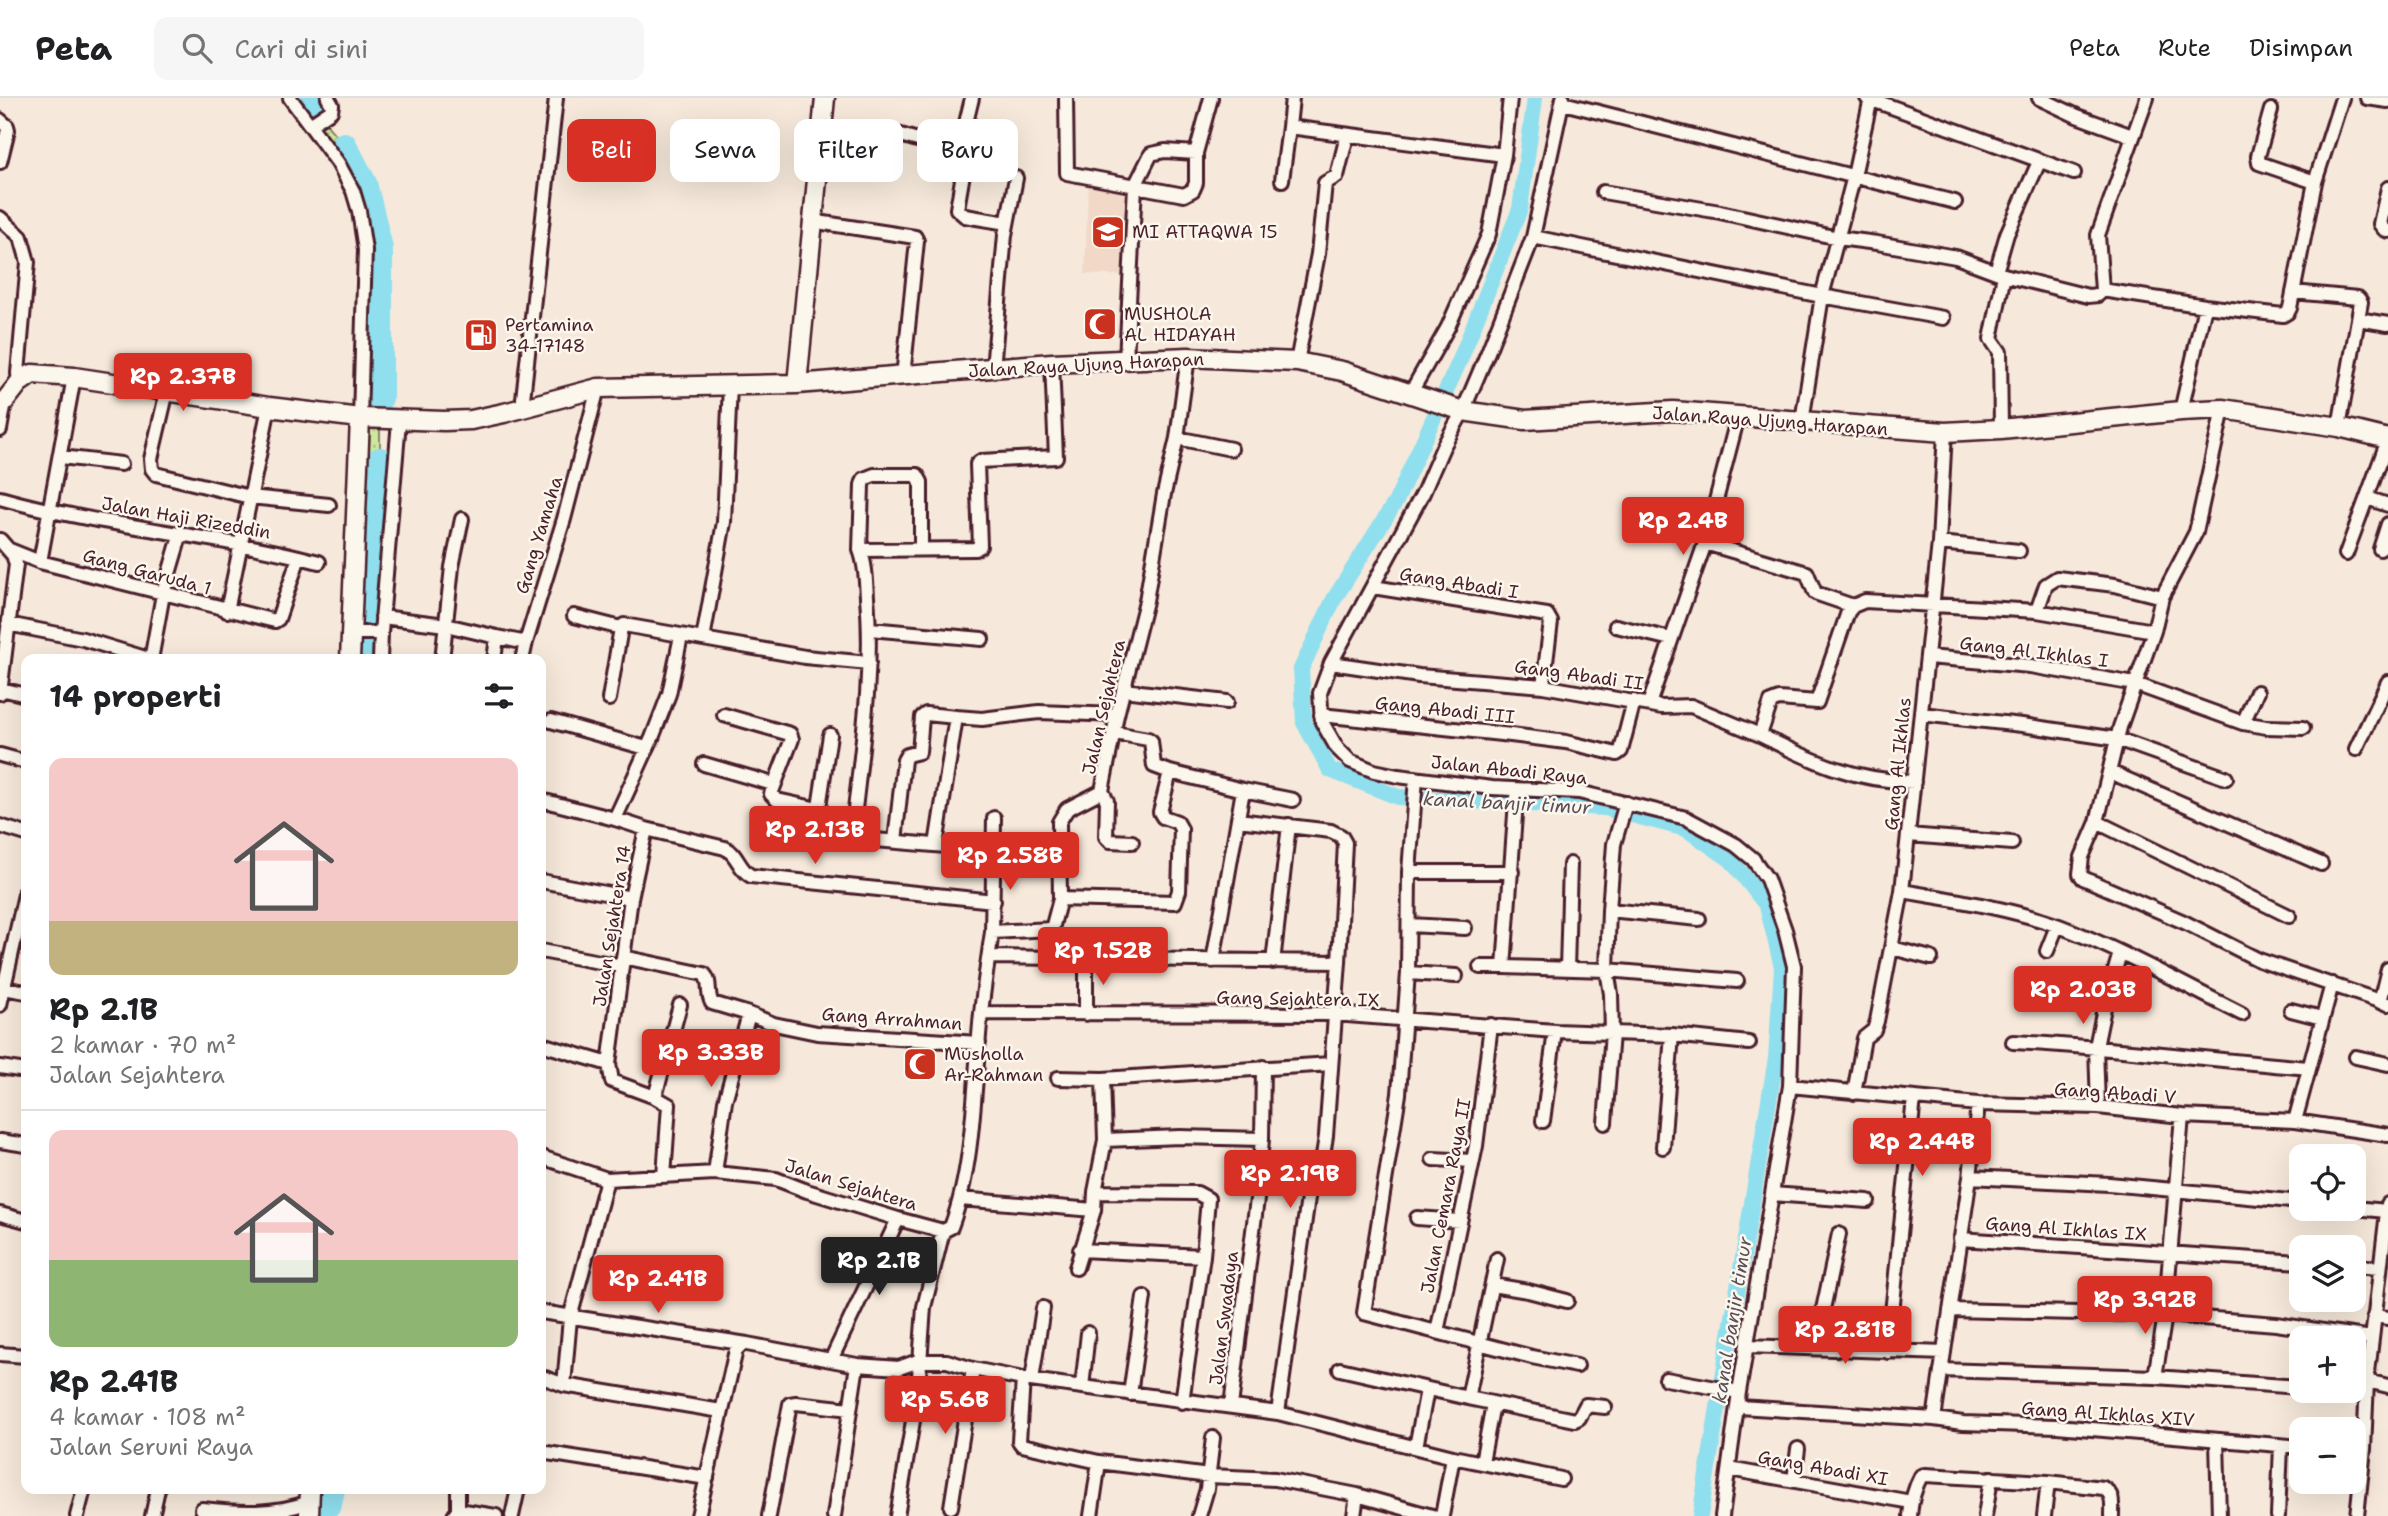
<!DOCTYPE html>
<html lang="id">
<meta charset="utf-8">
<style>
body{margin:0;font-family:"Shantell Sans",sans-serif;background:#f6f6f6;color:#202124;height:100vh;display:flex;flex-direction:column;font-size:26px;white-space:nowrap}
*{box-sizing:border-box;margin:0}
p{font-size:23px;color:#757577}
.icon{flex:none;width:38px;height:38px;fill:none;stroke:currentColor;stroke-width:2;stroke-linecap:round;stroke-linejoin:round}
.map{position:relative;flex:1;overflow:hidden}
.panel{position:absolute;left:21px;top:556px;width:525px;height:840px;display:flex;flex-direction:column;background:#fff;border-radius:14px;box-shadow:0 7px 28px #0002}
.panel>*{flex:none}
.guide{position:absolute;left:567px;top:21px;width:665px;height:63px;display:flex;gap:14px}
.fabs{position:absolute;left:2289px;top:1046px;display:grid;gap:14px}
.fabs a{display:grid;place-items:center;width:77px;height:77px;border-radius:14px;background:#fff;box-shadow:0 7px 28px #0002;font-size:35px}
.price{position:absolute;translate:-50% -60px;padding:0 16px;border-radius:7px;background:#d93025;color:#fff;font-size:23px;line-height:46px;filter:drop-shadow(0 2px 4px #0008)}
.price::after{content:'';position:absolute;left:50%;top:42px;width:21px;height:16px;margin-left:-10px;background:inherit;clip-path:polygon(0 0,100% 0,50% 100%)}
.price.selected{background:#222;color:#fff}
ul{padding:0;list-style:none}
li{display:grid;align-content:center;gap:14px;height:371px;padding:0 28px}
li+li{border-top:2px solid #e0e0e0}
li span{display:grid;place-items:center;height:217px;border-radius:14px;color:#555}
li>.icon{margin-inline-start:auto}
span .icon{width:126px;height:126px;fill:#fffc;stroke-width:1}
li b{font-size:30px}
h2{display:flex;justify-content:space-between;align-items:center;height:84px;padding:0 28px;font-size:30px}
.chip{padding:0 24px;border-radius:14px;background:#fff;box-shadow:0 7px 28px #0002;font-size:24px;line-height:63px}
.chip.selected{background:#d93025;color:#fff}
header{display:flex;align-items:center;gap:42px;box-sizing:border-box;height:98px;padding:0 35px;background:#fff;border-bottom:2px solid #e0e0e0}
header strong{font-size:33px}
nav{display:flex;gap:38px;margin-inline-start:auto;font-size:24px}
.search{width:490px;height:63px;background:#f6f6f6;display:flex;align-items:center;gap:18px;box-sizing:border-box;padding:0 24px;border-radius:14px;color:#757577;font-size:26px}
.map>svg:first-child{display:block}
</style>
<header>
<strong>Peta</strong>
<div class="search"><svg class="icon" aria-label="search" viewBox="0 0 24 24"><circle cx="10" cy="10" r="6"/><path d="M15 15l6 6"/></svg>Cari di sini</div>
<nav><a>Peta</a><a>Rute</a><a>Disimpan</a></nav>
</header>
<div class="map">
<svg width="2388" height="1418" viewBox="0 0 2388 1418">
<defs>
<pattern id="grass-dots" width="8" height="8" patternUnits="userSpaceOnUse" patternTransform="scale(1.75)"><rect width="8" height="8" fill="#cee99f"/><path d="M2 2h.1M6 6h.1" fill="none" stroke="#b2c789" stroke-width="1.8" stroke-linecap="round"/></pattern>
</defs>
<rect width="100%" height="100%" fill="#f6e9db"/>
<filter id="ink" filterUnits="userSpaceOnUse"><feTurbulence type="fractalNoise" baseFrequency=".0143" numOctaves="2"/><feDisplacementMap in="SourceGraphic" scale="14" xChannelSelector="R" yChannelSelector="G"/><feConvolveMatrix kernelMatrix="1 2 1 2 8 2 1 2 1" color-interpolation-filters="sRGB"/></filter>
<g filter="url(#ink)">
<!-- built -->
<path fill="#f1d8c7" d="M 1088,89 L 1131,91 L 1128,178 L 1085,176 Z"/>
<!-- grass -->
<path fill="url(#grass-dots)" stroke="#8c8465" stroke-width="2" d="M 321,20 L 344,47 L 364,85 L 380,150 L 380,362 L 369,562 L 350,562 L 360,320 L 359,113 L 310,27 Z
M 311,1391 L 333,1391 L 329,1418 L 310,1418 Z"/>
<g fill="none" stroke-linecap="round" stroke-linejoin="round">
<!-- canal -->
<path stroke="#90dfee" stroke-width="16" d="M 1535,0 L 1520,111 L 1460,262 L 1396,403 L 1334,501 L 1301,571 L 1304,625 L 1330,672 L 1398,699 L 1605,710 L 1686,731 L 1731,762 L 1767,808 L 1782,869 L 1776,960 L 1700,1418"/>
<!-- river -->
<path stroke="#90dfee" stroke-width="26" d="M 305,0 L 317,13
M 344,47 L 364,85 L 380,150 L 380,300
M 371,523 L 380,362
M 367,562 L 367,549
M 329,1406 L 332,1391"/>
<!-- street casing -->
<g stroke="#4a1f2b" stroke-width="18">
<path id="street" d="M 290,0 L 338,65 L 353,93 L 359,113 L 365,152 L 360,320
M 972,0 L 959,54 L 966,58 L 957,111 L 965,118 L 1007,125
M 1066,0 L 1067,75 L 1184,97 L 1193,92 L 1196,85 L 1196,55 L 1211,0
M 1563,0 L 1533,139 L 1488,254 L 1463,313 L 1443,349 L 1423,395 L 1331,565 L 1320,595 L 1322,624 L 1337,650 L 1350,663 L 1374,673 L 1398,678 L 1492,690 L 1579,694 L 1686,720 L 1736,747 L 1753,761 L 1767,781 L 1785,832 L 1794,868 L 1790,988 L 1739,1294 L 1722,1418
M 1867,0 L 2074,75
M 2039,0 L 2077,18 L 2132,38
M 2367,0 L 2388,3
M 1563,5 L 1955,104
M 2271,12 L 2258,58 L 2259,65 L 2315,84
M 0,22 L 7,28 L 8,32 L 0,64
M 310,27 L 331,13 L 332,7 L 328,0
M 1289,29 L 1292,0
M 897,36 L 959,54
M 1282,82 L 1289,29 L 1504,57
M 2388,90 L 2380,126 L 2384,131 L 2388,133
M 1603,94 L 1720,114 L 1838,140 L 1877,145 L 1956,159 L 2004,177 L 2088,198 L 2098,197 L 2102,192 L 2205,208 L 2283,217 L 2288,214 L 2290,210 L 2315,84 L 2342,0
M 0,120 L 21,139 L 28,164 L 18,275 L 19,285
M 811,123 L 915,139 L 917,143 L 903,279
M 1533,139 L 1822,198 L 1943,220
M 1996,174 L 2007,136 L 2039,64
M 2102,192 L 2098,137 L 2147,0
M 2293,194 L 2358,200 L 2361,204 L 2339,329
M 2358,221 L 2388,226
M 1126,262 L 1135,88 L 1151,56 L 1165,53 L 1196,55
M 1297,264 L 1318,156 L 1325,85 L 1337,78 L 1347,38
M 993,271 L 1005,137 L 1016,80
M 167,293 L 151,361 L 152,371 L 156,376 L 250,399 L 329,407
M 1410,296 L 1448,229 L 1489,136 L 1504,57 L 1510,0
M 522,310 L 556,0
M 2223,311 L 2196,434 L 2162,499 L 2154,533 L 2120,629 L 2097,724 L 2082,759 L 2080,776 L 2083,780 L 2184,824 L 2259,862 L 2388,906
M 2181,313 L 2205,208
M 1802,323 L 1822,198 L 1854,78 L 1871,0
M 2001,331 L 2000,254 L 1991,241 L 2004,177
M 0,332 L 5,303
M 1177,340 L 1231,351
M 61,359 L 121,366
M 0,400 C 98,428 200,435 299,459 L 278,521 L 275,523 L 40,464 L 10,452
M 2367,400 L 2388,407
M 0,442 L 13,457 L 16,466 L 0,595
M 1705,445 L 1807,475 L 1815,495 L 1853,508
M 1939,445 L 2019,453
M 2380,451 L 2388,426
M 860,452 L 862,387 L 864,381 L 874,377 L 917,377 L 921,384 L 921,451
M 2346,456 L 2388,342
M 299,459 L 319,464
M 40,464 L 74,279
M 1373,489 L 1547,517 L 1551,524 L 1543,588
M 227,513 L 269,309
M 2037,513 L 2046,487 L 2057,480 L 2115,487 L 2162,499
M 574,518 L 621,530
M 382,519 L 446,527 L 497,539
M 8,526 L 83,541 L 152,562
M 1616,528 L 1671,541
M 870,531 L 982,541
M 351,535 L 381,535 L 399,323
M 703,541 L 805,559 L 869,565
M 1928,559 L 2030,568 L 2135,586 L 2243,625 L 2257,594
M 151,562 L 163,496 L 181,435
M 380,562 L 381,535
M 442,562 L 452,469 L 462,421
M 494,562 L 497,539 L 522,544 L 526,544 L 527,541 L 564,421 L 598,290
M 522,562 L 526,544
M 1331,565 L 1419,578 L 1543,588 L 1662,609 L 1691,608 L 1760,637 L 1771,604 L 1779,601 L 1817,604 L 1848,514 L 1853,508 L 1865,503 L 2037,513 L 2154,533
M 1,591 L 26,597
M 1123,592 L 1227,604
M 609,601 L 621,530 L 624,527 L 703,541 L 724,424 L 730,286
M 1649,606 L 1705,445 L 1738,318
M 1921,616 L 2022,627 L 2117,641 L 2226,680
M 724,617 L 790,636 L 792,641 L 771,696 L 777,702 L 818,711
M 1321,617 L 1511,637 L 1566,644 L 1617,656 L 1621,653 L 1634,603
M 551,623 L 646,650
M 2243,625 L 2266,629 L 2303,630
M 1115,635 L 1148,641 L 1151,643 L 1154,668 L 1170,674 L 1243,692 L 1293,702
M 1760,637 C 1812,663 1854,683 1914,684
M 2356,651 L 2388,584
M 0,657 L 26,664
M 704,666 L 773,686
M 2110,674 L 2321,766
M 1416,680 L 1409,774 L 1408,875 L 1399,996 L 1364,1215 L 1532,1259 L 1577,1268
M 1519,692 L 1516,703 L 1504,869 L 1607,872 L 1737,883
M 1102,693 L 1107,703 L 1106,739 L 1110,743 L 1132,744
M 541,702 L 615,721
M 1238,722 L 1331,733 L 1341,738 L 1345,745 L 1339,864 L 1326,1038 L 1323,1058 L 1312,1071 L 1278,1315
M 2097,724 L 2289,818
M 0,728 L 26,736
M 646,731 L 725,750 C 738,756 738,771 751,778 L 994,803
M 769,733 L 993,752
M 815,736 L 830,637
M 1908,737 L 2012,745
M 852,739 C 860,660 874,579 867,499 C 866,484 866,467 860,452 L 975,451 L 980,448 L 977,366 L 981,363 L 1056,359 L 1052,265
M 895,743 L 904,662 L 907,657 L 919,654 L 922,619 L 926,616 L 956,619
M 936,747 L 956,619 L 982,621 L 1039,614 L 1117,617
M 1409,774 L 1512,774
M 541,783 L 631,800
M 1902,793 C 1955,802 2009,810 2059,828 C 2122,852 2182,886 2242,916
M 1060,801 L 1175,804 L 1179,793 L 1181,731 L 1177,724 L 1163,719 L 1160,714 L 1170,674
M 1609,812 L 1699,821
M 1409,827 L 1465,830
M 992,834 L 994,720
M 1892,850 L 1931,860
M 541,853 L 621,868
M 2047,853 L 2057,828
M 623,859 L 704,876 C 712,884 706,895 712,905 L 749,916 L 774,926 L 817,935 L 979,945
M 989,859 L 1339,864
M 1086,861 L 1086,916
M 1213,863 L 1243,692
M 1273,864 L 1289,727
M 1480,869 L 1504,869
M 1567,871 L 1570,766
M 1408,875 L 1456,878
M 4,890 L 26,894
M 2380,904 L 2388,871
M 0,907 L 26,792
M 2291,912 L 2322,920
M 981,915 L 1334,916 L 1555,933 L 1612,935 L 1611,896 L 1607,872 L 1609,812 L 1614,746 L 1626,705
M 2013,944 C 2113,949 2210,962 2309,970
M 541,946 L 609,966
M 2356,959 L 2388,966
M 0,969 L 26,973
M 1058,980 L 1103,981 L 1331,966
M 1790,988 L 1978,1006 L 2098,1009 L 2182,1018 L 2295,1023 L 2388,1037
M 1854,995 L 1864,940 L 1874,932 L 1877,923 L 1902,793 L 1939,445 L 1945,334
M 655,999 L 680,907
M 2098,1009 L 2096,949 L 2104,910 L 2120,855
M 1543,1023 L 1555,933
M 2295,1023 L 2332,886
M 1605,1025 L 1612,935 L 1672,937 L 1749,945
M 1105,1042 L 1180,1039 L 1262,1041
M 0,1043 L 26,1047
M 1663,1049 L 1672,937
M 541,1059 L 607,1081 L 715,1075 L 776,1081 L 807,1093 L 898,1121 L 943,1133 L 951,1129 C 975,1066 974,983 981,915 C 984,888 988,861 992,834 L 1052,831 L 1060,801 L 1059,724 L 1067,711 L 1102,693 L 1117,617 L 1146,503 L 1164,396 L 1177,340 L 1188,259
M 1433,1061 L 1473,1063
M 715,1075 L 725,1003 L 749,916
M 664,1078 L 669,1007 L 655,999 L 612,983 L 609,966 L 631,800 L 646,731 L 615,721 L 652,640 L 669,596 L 681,538
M 1970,1079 L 2109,1086 L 2301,1104
M 1095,1094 L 1197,1095 L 1208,1101 L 1203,1158 L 1182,1304
M 1772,1096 L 1868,1103
M 960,1101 L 1094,1112
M 2354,1110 L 2387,1113
M 0,1116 L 26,1123
M 1417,1120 L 1460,1123
M 1960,1141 L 2301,1164
M 1080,1152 L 1203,1158
M 1497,1161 L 1468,1300 L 1575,1322 L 1579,1320 L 1586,1307 L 1605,1309
M 2354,1168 L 2380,1170
M 1076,1170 L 1094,1112 L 1095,1094 L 1105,1042 L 1103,981
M 1492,1187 L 1528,1193 L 1567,1203
M 1950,1212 L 2165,1217 L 2276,1226 L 2372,1240
M 541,1214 L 747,1246 L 857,1267 L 899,1270 L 918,1263 L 947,1263 L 973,1271 L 1023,1281 L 1278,1315 L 1453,1359 L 1561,1381
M 2374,1218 L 2388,1220
M 1437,1234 L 1476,1048 L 1491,927
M 1747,1248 L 1944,1255
M 1815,1249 L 1839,1136
M 1888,1254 L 1914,1000
M 0,1256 L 26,1258
M 831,1262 L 898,1121
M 1340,1271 L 1468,1300
M 1941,1272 L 2155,1279 L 2165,1217 L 2182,1018
M 2155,1279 L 2301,1289
M 541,1281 L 545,1280 L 564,1287 L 721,1313
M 1023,1281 L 1019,1343 L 1022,1347 L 1099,1364 L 1209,1378 L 1275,1381 L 1357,1397 L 1432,1418
M 1666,1281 L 1739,1294
M 1032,1282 L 1043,1210
M 2367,1283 L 2388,1288
M 564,1287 L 570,1220 L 607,1081
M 1082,1289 L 1088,1235
M 1130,1296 L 1144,1199
M 1231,1308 L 1257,1101 L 1262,1041 L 1263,969
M 1739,1309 L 1934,1321 L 1963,1325 L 2057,1328 L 2301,1349
M 1934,1321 L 1970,1079 L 1978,1006
M 2217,1342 L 2219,1418
M 1416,1349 L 1427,1292
M 541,1354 L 707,1380
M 1482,1364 L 1493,1306
M 1729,1371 L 1911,1404
M 1794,1382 L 1798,1351
M 951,1409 L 973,1271
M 202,1411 C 238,1415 275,1417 309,1404
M 458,1412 L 496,1418
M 77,1418 L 84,1391
M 152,1418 L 158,1391
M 454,1418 L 458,1412 L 458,1391
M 512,1418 L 518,1391
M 698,1418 L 736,1252 L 741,1247
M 769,1418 L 790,1306 L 796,1305 L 850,1311
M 834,1418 L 857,1267
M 897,1418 L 918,1293 L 924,1209 L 943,1133
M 1091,1418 L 1099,1364
M 1199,1418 L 1207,1391 L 1213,1340
M 1354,1418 L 1357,1397
M 1442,1418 L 1453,1359
M 1910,1418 C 1911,1404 1914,1391 1921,1378 L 1925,1377 L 2048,1384 L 2103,1390 C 2114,1396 2112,1406 2112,1418
M 1985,1418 L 1991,1380
M 2044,1418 L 2048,1384
M 2278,1418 L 2281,1348
M 2357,1418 L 2364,1351 L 2367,1283 L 2388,1106"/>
</g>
<!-- secondary casing -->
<g stroke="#4a1f2b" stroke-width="23">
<path id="secondary" d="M 797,286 L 825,0
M 0,304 L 5,303 L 19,285 L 32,276 L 74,279 L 269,309 L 360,320 L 444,323 L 471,322 L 504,315 L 598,290 L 797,286 L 1052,265 L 1188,259 L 1297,264 L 1342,273 L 1463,313 L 1525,322 L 1673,313 L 1945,334 L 2001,331 L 2181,313 L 2223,311 L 2339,329 L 2388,341
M 350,562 L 360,320
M 309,1418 L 310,1391"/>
</g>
<!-- street -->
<use href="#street" stroke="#fbf7ec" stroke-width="12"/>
<!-- secondary -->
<use href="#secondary" stroke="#fbf7ec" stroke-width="18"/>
</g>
</g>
<!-- icons -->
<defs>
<g id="school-square" transform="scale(1.75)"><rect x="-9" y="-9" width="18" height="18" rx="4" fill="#c8321e" stroke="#fbf7ec"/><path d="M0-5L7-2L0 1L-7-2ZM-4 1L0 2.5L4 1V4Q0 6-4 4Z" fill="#fff"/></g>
<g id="mosque-square" transform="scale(1.75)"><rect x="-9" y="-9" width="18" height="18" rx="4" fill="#c8321e" stroke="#fbf7ec"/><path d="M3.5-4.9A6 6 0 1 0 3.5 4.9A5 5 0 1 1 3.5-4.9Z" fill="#fff"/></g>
<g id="fuel-square" transform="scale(1.75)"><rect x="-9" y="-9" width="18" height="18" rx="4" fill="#c8321e" stroke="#fbf7ec"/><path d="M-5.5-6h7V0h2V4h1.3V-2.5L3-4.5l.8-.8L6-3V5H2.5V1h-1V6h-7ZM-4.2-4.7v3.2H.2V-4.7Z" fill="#fff"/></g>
</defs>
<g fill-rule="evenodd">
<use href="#school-square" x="1108" y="134"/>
<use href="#mosque-square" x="1100" y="226"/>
<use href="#fuel-square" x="481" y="237"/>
<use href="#mosque-square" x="920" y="966"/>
</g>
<g text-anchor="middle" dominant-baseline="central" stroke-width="5" stroke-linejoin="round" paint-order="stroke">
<!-- poi labels -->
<g font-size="18" fill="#4a1f2b" stroke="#fbf7ec" text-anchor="start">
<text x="1132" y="134">MI ATTAQWA 15</text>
<text x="1124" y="216">MUSHOLA<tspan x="1124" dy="21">AL HIDAYAH</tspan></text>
<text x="505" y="227">Pertamina<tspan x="505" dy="21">34-17148</tspan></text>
<text x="944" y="956">Musholla<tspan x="944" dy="21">Ar-Rahman</tspan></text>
</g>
<!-- street labels -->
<g font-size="18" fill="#4a1f2b" stroke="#fbf7ec">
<text transform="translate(1086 267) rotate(-3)">Jalan Raya Ujung Harapan</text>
<text transform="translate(1770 323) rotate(4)">Jalan Raya Ujung Harapan</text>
<text transform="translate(186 420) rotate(10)">Jalan Haji Rizeddin</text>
<text transform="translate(539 437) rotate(-73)">Gang Yamaha</text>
<text transform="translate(147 474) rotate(15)">Gang Garuda 1</text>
<text transform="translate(1459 485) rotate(9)">Gang Abadi I</text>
<text transform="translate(2034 554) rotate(7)">Gang Al Ikhlas I</text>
<text transform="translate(1579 577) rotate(8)">Gang Abadi II</text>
<text transform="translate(1104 609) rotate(-77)">Jalan Sejahtera</text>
<text transform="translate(1445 612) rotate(6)">Gang Abadi III</text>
<text transform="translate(1898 666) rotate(-84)">Gang Al Ikhlas</text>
<text transform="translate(1509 672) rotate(6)">Jalan Abadi Raya</text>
<text transform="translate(612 828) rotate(-81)">Jalan Sejahtera 14</text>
<text transform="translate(1298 901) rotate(1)">Gang Sejahtera IX</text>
<text transform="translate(892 921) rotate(4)">Gang Arrahman</text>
<text transform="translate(2115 995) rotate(4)">Gang Abadi V</text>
<text transform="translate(851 1087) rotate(17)">Jalan Sejahtera</text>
<text transform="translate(1446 1098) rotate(-79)">Jalan Cemara Raya II</text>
<text transform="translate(2066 1131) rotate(4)">Gang Al Ikhlas IX</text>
<text transform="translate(1224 1220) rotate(-83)">Jalan Swadaya</text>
<text transform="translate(2108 1316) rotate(4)">Gang Al Ikhlas XIV</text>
<text transform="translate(1823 1370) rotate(10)">Gang Abadi XI</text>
</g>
<!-- water labels -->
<g font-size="19" font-style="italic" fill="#5c4f5c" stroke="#fbf7ec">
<text transform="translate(1507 705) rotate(3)">kanal banjir timur</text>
<text transform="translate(1732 1222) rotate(-81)">kanal banjir timur</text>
</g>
</g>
</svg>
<div class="fabs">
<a><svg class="icon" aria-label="locate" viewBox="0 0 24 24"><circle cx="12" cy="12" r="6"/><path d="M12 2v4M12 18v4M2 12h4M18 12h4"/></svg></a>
<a><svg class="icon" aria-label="layers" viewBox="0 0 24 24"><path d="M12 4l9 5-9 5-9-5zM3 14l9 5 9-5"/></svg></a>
<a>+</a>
<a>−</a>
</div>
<b class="price" style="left:183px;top:315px">Rp 2.37B</b>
<b class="price" style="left:1683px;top:459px">Rp 2.4B</b>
<b class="price" style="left:815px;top:768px">Rp 2.13B</b>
<b class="price" style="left:1010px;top:794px">Rp 2.58B</b>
<b class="price" style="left:1103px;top:889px">Rp 1.52B</b>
<b class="price" style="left:2083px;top:928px">Rp 2.03B</b>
<b class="price" style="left:711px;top:991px">Rp 3.33B</b>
<b class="price" style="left:1922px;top:1080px">Rp 2.44B</b>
<b class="price" style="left:1290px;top:1112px">Rp 2.19B</b>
<b class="price selected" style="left:879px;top:1199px">Rp 2.1B</b>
<b class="price" style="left:658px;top:1217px">Rp 2.41B</b>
<b class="price" style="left:2145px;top:1238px">Rp 3.92B</b>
<b class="price" style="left:1845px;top:1268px">Rp 2.81B</b>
<b class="price" style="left:945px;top:1338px">Rp 5.6B</b>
<div class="guide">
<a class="chip selected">Beli</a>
<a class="chip">Sewa</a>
<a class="chip">Filter</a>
<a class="chip">Baru</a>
</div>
<section class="panel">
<h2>14 properti<svg class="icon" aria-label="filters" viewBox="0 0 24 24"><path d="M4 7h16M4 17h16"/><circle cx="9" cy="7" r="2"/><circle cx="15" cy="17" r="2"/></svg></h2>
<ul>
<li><span style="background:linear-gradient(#f6c9c9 75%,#c2b280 0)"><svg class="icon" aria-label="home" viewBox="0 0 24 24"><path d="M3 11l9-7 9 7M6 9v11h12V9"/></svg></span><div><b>Rp 2.1B</b><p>2 kamar · 70 m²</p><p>Jalan Sejahtera</p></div></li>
<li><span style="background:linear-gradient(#f6c9c9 60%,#8fb573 0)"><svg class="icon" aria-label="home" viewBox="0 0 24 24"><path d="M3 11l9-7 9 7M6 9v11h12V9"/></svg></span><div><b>Rp 2.41B</b><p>4 kamar · 108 m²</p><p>Jalan Seruni Raya</p></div></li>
</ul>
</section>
</div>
